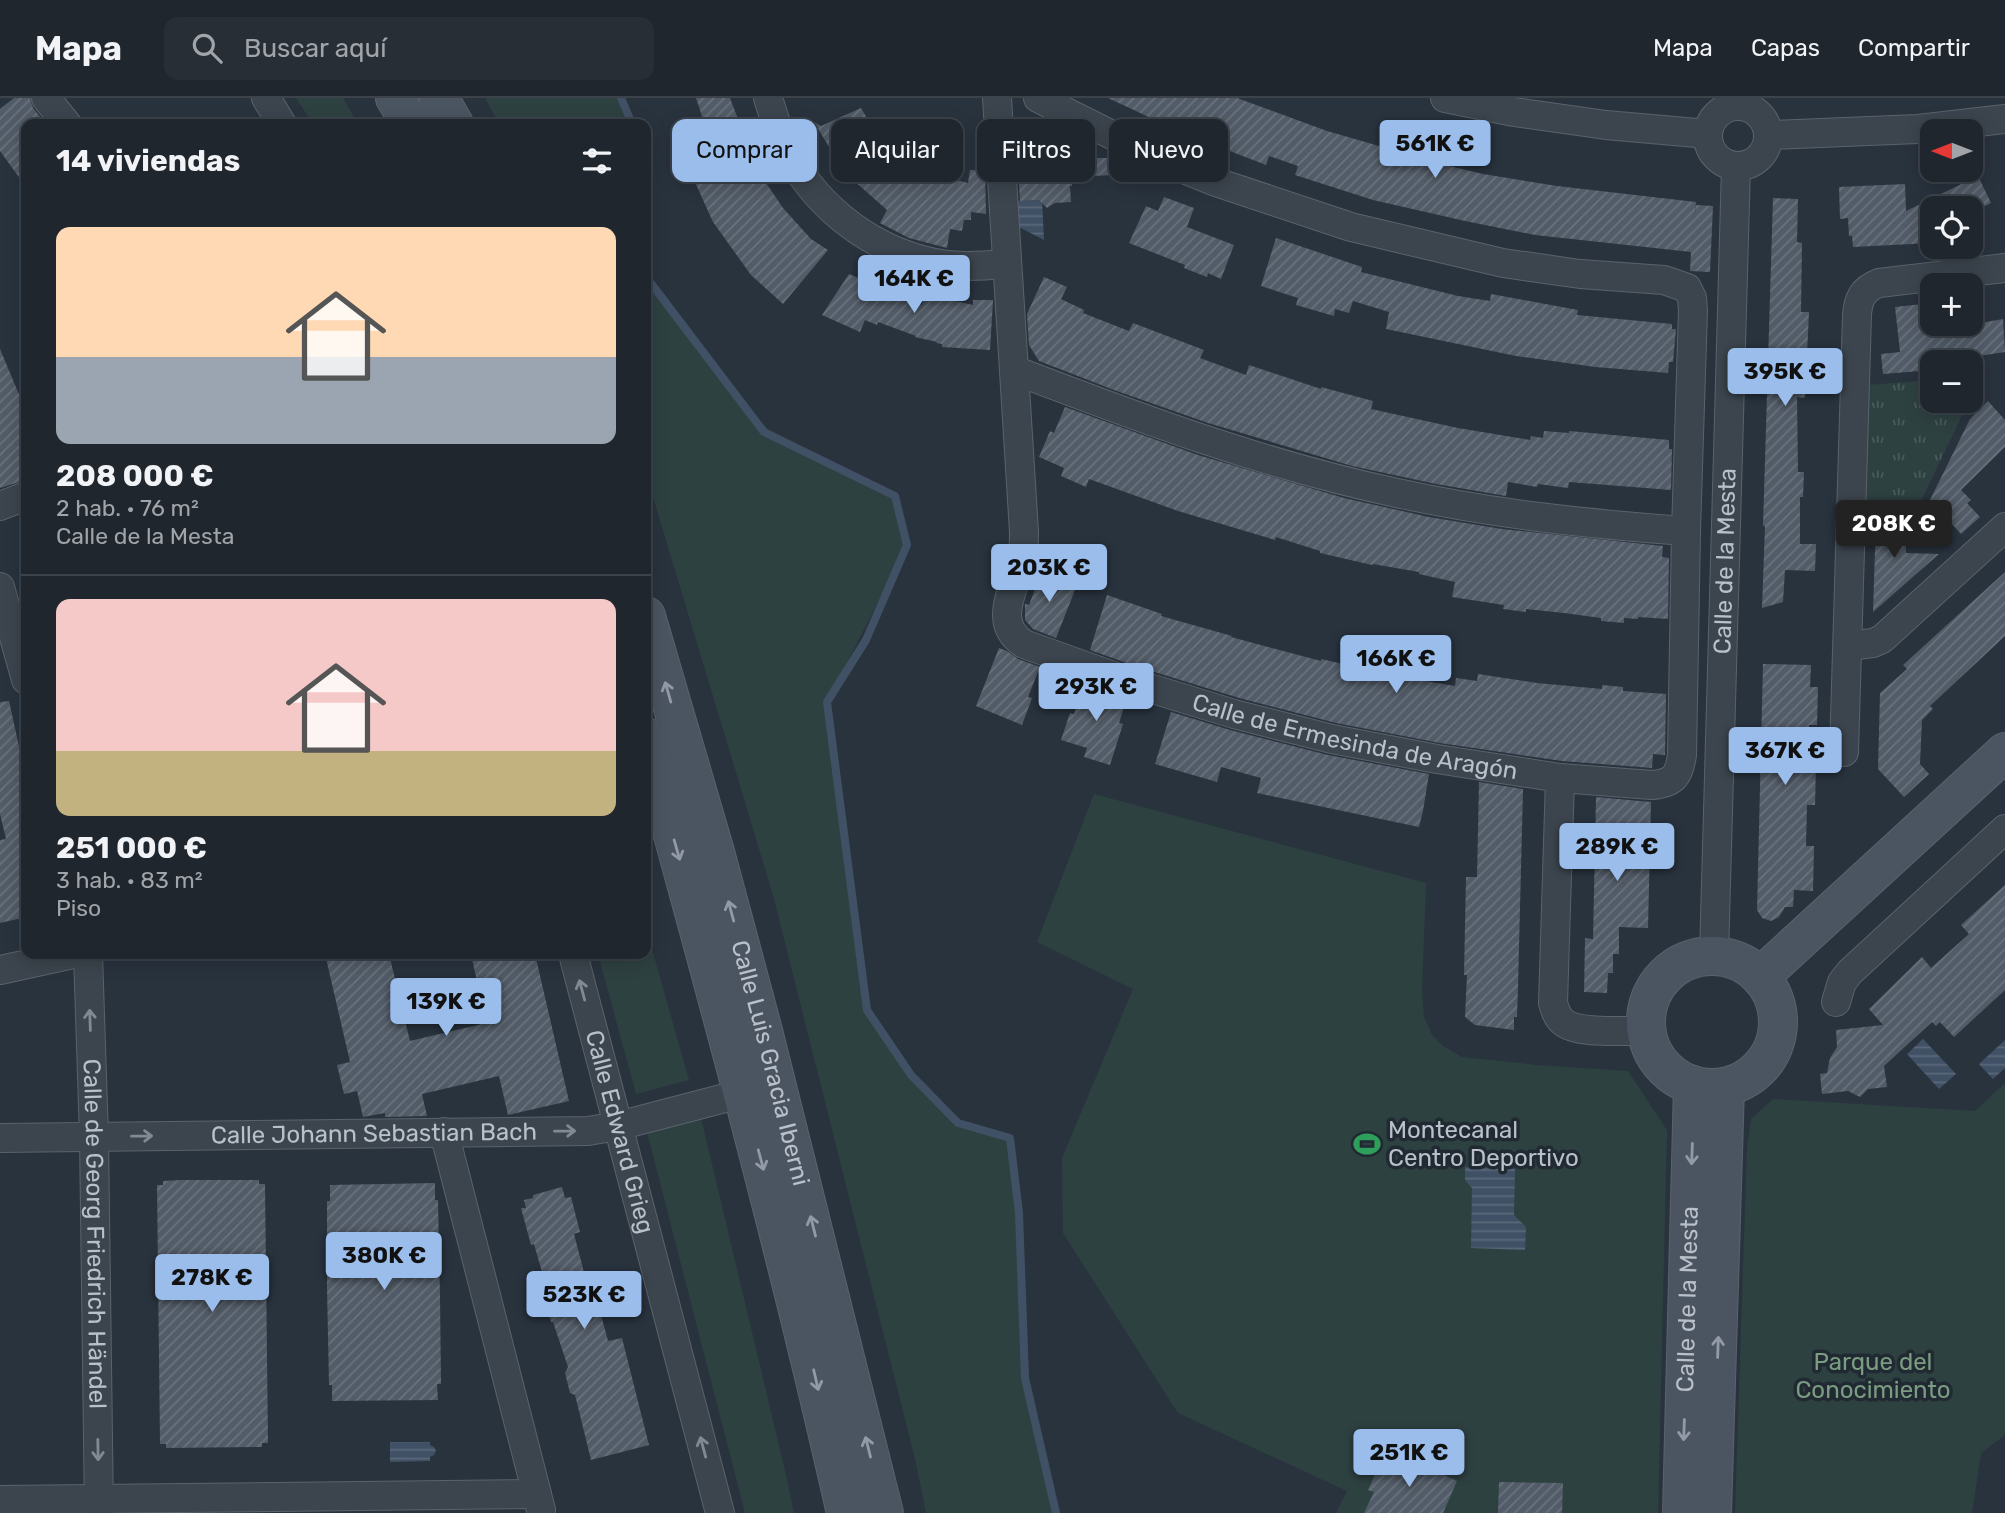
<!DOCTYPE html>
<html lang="es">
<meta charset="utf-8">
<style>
body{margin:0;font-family:Rubik,sans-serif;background:#272e36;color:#f1f3f6;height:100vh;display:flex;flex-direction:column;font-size:26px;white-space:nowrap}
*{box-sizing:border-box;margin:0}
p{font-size:23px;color:#a1a5aa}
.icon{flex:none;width:38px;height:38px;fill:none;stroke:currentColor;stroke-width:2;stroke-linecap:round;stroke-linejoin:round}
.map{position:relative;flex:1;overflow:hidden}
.details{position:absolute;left:21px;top:21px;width:630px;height:840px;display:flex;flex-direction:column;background:#1f262e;border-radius:14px;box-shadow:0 4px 18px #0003,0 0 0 2px #3c434a}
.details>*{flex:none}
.top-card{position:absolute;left:672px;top:21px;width:665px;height:63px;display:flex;gap:14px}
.needle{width:46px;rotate:270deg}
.controls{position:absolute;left:1920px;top:21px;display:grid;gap:14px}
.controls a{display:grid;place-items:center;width:63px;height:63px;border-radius:14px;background:#1f262e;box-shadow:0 4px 18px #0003,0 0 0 2px #3c434a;font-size:35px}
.price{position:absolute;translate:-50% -60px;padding:0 16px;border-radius:7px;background:#9abdec;color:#111;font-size:23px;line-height:46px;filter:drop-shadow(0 2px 4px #0008)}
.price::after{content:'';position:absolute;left:50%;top:42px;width:21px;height:16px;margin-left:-10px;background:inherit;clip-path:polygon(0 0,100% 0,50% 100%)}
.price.selected{background:#222;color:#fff}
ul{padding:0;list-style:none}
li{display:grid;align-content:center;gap:14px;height:371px;padding:0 35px}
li+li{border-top:2px solid #3c434a}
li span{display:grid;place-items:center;height:217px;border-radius:14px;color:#555}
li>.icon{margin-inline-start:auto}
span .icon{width:126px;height:126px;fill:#fffc;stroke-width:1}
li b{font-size:30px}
h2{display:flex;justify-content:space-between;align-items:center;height:84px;padding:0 35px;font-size:30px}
.pill{padding:0 24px;border-radius:14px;background:#1f262e;box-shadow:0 4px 18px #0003,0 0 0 2px #3c434a;font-size:24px;line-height:63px}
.pill.selected{background:#9abdec;color:#111}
header{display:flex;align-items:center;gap:42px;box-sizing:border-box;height:98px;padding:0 35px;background:#1f262e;border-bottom:2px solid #3c434a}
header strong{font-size:33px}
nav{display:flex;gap:38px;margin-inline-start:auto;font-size:24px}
.search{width:490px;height:63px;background:#272e36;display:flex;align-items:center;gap:18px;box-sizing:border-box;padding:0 24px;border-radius:14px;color:#a1a5aa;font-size:26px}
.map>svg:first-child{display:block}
</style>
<header>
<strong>Mapa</strong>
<div class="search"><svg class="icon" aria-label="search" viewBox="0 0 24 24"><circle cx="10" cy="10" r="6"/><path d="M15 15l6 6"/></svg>Buscar aquí</div>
<nav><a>Mapa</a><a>Capas</a><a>Compartir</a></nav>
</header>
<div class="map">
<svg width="2005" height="1415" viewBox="0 0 2005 1415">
<defs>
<pattern id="grass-tufts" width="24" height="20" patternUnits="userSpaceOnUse" patternTransform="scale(1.75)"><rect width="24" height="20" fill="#2e4141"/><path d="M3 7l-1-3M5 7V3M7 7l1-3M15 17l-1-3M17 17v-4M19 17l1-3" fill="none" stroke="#4a5b5b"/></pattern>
<pattern id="water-rules" width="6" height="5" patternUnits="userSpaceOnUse" patternTransform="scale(1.75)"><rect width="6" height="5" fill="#415165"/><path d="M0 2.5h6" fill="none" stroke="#5a687a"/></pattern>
<pattern id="building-hatch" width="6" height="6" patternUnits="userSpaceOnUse" patternTransform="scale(1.75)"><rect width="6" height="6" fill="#525c68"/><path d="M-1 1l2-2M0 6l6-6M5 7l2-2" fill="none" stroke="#69727c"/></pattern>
</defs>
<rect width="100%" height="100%" fill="#29333e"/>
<!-- grass -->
<path fill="url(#grass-tufts)" d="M 1932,282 L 1932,303 L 1969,303 L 1918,409 L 1864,408 L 1868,287 Z"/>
<!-- green -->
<path fill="#2e4141" d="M 296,0 L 343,0 L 358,26 L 313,26 Z
M 485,0 L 621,0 L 630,21 L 629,26 L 499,26 Z
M 646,173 L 650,184 L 764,334 L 895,398 L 907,447 L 827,604 L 867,912 L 911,977 L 958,1025 L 1010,1040 L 1019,1115 L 1025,1280 L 1056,1415 L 926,1415 L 916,1365 L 773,797 L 646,376 Z
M 1094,696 L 1426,785 L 1422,893 L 1424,919 L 1432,937 L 1443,948 L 1462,959 L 1537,967 L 1628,973 L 1667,1032 L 1658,1415 L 1336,1415 L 1347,1393 L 1178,1315 L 1063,1135 L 1062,1060 L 1133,891 L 1037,844 Z
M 646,830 L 689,982 L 636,996 L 598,856 L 646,856 Z
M 2005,985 L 2005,1337 L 1981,1355 L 1972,1415 L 1735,1415 L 1747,1049 L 1751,1021 L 1773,1001 L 1975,1013 Z
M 701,1020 L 787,1381 L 794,1415 L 745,1415 L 647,1034 Z"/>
<!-- water -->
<path fill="url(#water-rules)" d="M 939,22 L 946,26 L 926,74 L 914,68 Z
M 1042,102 L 1044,142 L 1019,129 L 1017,103 Z
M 1923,941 L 1956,976 L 1939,991 L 1907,956 Z
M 2005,942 L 2005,970 L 1993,981 L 1979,966 Z
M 1465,1069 L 1515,1071 L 1514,1117 L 1526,1129 L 1525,1152 L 1471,1150 L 1472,1090 L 1465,1082 Z
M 390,1344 L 430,1344 L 430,1347 L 434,1349 L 436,1353 L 434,1357 L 430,1359 L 430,1363 L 390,1364 Z"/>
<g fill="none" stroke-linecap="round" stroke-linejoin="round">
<!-- stream -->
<path stroke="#415165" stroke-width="8" d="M 621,0 L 630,21 L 629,26
M 646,173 L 650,184 L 764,334 L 895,398 L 907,447 L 866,542 L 827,604 L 867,912 L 911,977 L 958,1025 L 1010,1040 L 1019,1115 L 1025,1280 L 1056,1415"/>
</g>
<!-- building -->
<path fill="url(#building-hatch)" d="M 14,0 L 30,0 L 33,10 L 46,26 L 26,26 L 26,89 L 0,53 L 0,11 Z
M 696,0 L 730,0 L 752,58 L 764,82 L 783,110 L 811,141 L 828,152 L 783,206 L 751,177 L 713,124 L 694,82 L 707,76 L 692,39 L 707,33 Z
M 1108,0 L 1237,0 L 1327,33 L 1400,54 L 1399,56 L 1483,76 L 1557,88 L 1696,104 L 1694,123 L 1696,107 L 1713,108 L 1710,174 L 1690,173 L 1691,154 L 1535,137 L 1465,123 L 1373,102 L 1295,77 L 1298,68 L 1269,58 L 1266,67 L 1173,31 L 1167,46 L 1146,35 L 1153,21 Z
M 861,10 L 877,37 L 860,51 L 922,86 L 925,78 L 943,82 L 944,79 L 968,85 L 970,72 L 985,72 L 986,116 L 971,114 L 971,122 L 964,122 L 962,133 L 950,131 L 947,150 L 909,140 L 880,125 L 887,112 L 844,74 L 814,24 L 821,28 Z
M 1068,54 L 1068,60 L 1112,60 L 1113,77 L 1072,79 L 1072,88 L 1070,88 L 1071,104 L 1055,105 L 1047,110 L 1039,102 L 1020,103 L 1018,72 L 1024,72 L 1024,63 L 1035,62 L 1035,56 Z
M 1978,78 L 1991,105 L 1970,115 L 1970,110 L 1932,110 L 1932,145 L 1853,149 L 1852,138 L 1849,138 L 1848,120 L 1840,121 L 1839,89 L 1905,86 L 1906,113 Z
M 1164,99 L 1194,110 L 1187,129 L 1234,147 L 1221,181 L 1208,175 L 1207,179 L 1184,170 L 1185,167 L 1129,145 L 1146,108 L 1158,113 Z
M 1773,100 L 1798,101 L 1797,144 L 1802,145 L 1801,214 L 1809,214 L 1805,300 L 1797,299 L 1798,374 L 1804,374 L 1803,399 L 1800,399 L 1800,446 L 1816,446 L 1815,473 L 1785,472 L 1783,504 L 1762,510 L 1765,428 L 1763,428 Z
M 1276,140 L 1362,169 L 1361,174 L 1458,198 L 1490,203 L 1491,196 L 1578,212 L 1577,217 L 1672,226 L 1672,231 L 1676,231 L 1673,264 L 1669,264 L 1668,275 L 1595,269 L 1516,258 L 1386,231 L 1389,214 L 1353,203 L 1349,215 L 1335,211 L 1334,218 L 1296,207 L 1298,200 L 1261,188 Z
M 849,176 L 922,207 L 924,196 L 973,207 L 973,202 L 993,202 L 990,252 L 942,249 L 942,246 L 936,245 L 937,244 L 915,239 L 916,238 L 878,224 L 877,227 L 865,222 L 860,234 L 822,217 Z
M 1044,179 L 1067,189 L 1061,201 L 1084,212 L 1083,215 L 1129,233 L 1133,225 L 1204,252 L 1200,260 L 1246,277 L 1249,267 L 1321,291 L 1321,289 L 1373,303 L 1371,311 L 1458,330 L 1530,342 L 1531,338 L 1543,340 L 1544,333 L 1569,335 L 1569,333 L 1669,342 L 1669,351 L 1672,351 L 1671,392 L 1569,384 L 1568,390 L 1538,386 L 1537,389 L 1508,384 L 1506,398 L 1436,386 L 1352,368 L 1208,325 L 1114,292 L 1039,263 L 1029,247 L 1027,216 Z
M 1932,205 L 1932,226 L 1970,226 L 1970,220 L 1974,219 L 1975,226 L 2003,221 L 2005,254 L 1959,261 L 1934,261 L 1935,264 L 1932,264 L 1932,272 L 1883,276 L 1881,256 L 1900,254 L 1895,209 Z
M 0,251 L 26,313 L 26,382 L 0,390 Z
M 1988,303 L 2005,322 L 2005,349 L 1961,392 L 1971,402 L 1967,405 L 1980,419 L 1961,436 L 1930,402 L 1970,321 Z
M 1065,309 L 1198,357 L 1344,400 L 1429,419 L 1502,431 L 1663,448 L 1662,459 L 1669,460 L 1668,521 L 1638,519 L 1638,521 L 1624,520 L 1624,525 L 1601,523 L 1601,520 L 1564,515 L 1526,511 L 1526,514 L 1503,511 L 1504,507 L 1452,499 L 1455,484 L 1419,476 L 1419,474 L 1373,466 L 1372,467 L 1320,455 L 1320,453 L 1276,439 L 1275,442 L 1178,413 L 1089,381 L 1086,389 L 1061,378 L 1064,370 L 1039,359 L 1050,333 L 1054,335 Z
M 1876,421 L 1906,422 L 1906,455 L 1939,456 L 1873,514 Z
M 1042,473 L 1077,487 L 1056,540 L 1033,531 L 1025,522 L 1025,506 L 1029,507 Z
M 2005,474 L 2005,538 L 1930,608 L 1933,611 L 1922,622 L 1920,666 L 1929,676 L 1904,699 L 1878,671 L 1880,595 L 1907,571 L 1903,567 Z
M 1107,497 L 1162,516 L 1161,518 L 1232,538 L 1231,539 L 1321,563 L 1321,561 L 1392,577 L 1455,588 L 1456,580 L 1477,583 L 1478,576 L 1537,585 L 1602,591 L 1602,587 L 1623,589 L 1623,593 L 1666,596 L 1665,657 L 1653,656 L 1652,670 L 1562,663 L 1440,645 L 1336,625 L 1239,600 L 1135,568 L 1090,552 Z
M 999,550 L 1007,553 L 1018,561 L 1040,569 L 1028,599 L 1032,600 L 1022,627 L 976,608 Z
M 1763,566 L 1811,567 L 1810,589 L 1818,589 L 1817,627 L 1809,627 L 1808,668 L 1816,668 L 1815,707 L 1807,707 L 1806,748 L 1814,748 L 1813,793 L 1794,792 L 1793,809 L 1785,809 L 1779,819 L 1771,823 L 1762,820 L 1757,812 Z
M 1083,585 L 1127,600 L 1119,625 L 1123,626 L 1110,667 L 1084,659 L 1087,650 L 1061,642 L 1070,615 L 1074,616 Z
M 9,603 L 26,680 L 26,819 L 0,825 L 0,742 L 6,741 L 0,716 L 0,604 Z
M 1171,614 L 1230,632 L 1328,657 L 1429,676 L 1423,713 L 1419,729 L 1257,695 L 1261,680 L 1221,669 L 1217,684 L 1155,666 Z
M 1479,684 L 1523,691 L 1518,889 L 1517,919 L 1514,919 L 1514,932 L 1475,927 L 1465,919 L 1467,877 L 1464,877 L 1466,779 L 1477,779 Z
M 1596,699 L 1651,704 L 1648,830 L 1619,829 L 1619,856 L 1613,856 L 1613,875 L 1608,875 L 1607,895 L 1584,894 L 1585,840 L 1593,841 Z
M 2005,787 L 2005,892 L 1954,939 L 1940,924 L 1936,928 L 1932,924 L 1884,968 L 1887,989 L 1868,991 L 1860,999 L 1848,993 L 1822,996 L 1820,976 L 1827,975 L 1830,960 L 1837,949 L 1836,932 L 1883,927 L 1869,911 L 1922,859 L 1931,870 L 1969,836 L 1961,827 Z
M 325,856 L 389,856 L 410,943 L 486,925 L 471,856 L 535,856 L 569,1003 L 508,1017 L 499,978 L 422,996 L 427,1018 L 385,1019 L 385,1015 L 363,1019 L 357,993 L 344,996 L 337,967 L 350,964 Z
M 181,1082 L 259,1082 L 259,1086 L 265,1086 L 268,1345 L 262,1345 L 262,1349 L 166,1350 L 166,1346 L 160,1346 L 157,1087 L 163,1087 L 163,1083 Z
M 435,1085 L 435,1102 L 438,1102 L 440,1199 L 441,1286 L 437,1286 L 438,1302 L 332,1303 L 332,1287 L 329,1287 L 327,1190 L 327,1103 L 330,1103 L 330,1087 Z
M 562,1089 L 565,1100 L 571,1099 L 580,1134 L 574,1136 L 585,1178 L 590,1176 L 608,1243 L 622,1240 L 649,1347 L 591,1362 L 575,1297 L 570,1295 L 565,1275 L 568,1269 L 553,1224 L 551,1224 L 542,1189 L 546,1188 L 534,1146 L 531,1147 L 521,1110 L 526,1110 L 524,1102 L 533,1100 L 533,1097 Z
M 1393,1354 L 1457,1383 L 1443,1415 L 1364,1415 L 1374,1394 L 1368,1392 L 1378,1370 L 1384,1373 Z
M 1499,1384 L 1563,1385 L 1562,1415 L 1498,1415 Z"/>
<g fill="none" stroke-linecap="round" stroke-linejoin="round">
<!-- street casing -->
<g stroke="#5a636c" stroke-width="30">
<g id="street">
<path d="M 46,0 L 67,26"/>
<path d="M 266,0 L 282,26"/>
<path d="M 768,0 C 773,15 777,31 784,46 C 811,104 864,147 926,163 C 952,170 980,168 1007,166"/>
<path id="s1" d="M 997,0 L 1024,434 C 1024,443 1024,452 1022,461 C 1015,490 991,525 1024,546 L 1130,584 L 1234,616 L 1332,641 L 1437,661 L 1560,680 L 1652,687 C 1674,685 1679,678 1682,657 L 1686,433 L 1693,212 L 1692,200 L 1687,190 L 1664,182 L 1580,176 L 1503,165 L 1351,129 L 1216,84 L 1164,63 L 1038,0"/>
<path d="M 1445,0 L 1514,14 L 1606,27 L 1708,36"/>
<circle cx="1738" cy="38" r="30"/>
<path d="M 1769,37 L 1918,31 L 2005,21"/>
<path d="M 1014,272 C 1139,320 1265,367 1397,395 C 1492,416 1589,426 1686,433"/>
<path d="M 0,408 L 26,398"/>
<path d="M 0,489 L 26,582"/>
<path d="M 1848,548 L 1873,545 L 1882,541 L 2005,429"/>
<path d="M 1844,654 L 1857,217 C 1858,201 1863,191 1879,185 L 2005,170"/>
<path d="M 1560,680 L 1553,905 C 1555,912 1557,919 1563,924 C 1579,937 1625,932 1646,933"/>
<path id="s2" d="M 88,856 L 94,1039 L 99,1415"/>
<path id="s3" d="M 573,856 L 720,1415"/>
<path id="s4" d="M 1714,857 L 1736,68"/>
<path d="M 0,872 L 73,856"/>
<path d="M 1836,904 L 1842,884 L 1850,874 L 2005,731"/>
<path d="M 444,1034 L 541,1412"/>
<path id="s5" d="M 0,1040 L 588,1033 L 618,1028 L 744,995"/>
<path d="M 0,1402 L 537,1396"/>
</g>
</g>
<!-- secondary casing -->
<g stroke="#5a636c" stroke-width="40">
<g id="secondary">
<path d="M 395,0 L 411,26"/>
<path d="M 439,0 L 454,26"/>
<path id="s6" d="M 646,518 L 715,754 L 762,929 L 884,1415"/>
<path d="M 646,639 C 717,896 787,1154 846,1415"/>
<circle cx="1712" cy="924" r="66"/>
<path d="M 1760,879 L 2005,654"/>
<path id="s7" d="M 1682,1415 L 1693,987"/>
<path d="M 1712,1415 L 1725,989"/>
</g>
</g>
<!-- street -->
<use href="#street" stroke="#3c454e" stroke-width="28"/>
<!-- secondary -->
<use href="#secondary" stroke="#4b5461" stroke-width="38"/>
</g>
<!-- one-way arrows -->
<defs><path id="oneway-shaft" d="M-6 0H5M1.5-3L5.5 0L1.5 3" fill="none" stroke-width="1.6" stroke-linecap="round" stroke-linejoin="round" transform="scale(1.75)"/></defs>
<g stroke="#929aa5">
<use href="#oneway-shaft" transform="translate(668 594) rotate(-106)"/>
<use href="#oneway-shaft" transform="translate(677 752) rotate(74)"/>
<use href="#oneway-shaft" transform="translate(731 813) rotate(-105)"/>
<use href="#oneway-shaft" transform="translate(1692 1056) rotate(92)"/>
<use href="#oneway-shaft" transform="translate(761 1062) rotate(75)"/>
<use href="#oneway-shaft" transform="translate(813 1128) rotate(-104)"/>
<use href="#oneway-shaft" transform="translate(1718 1249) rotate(-88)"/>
<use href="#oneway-shaft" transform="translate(816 1282) rotate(77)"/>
<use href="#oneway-shaft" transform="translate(1684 1332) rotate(92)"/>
<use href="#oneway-shaft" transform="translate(868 1349) rotate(-104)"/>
</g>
<g stroke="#818992">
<use href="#oneway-shaft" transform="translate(582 892) rotate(-105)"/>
<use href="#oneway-shaft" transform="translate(90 922) rotate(-92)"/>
<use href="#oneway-shaft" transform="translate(565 1033) rotate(-1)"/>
<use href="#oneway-shaft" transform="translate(142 1038) rotate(-1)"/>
<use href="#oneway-shaft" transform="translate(703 1349) rotate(-105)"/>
<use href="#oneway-shaft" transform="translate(98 1352) rotate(89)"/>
</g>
<!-- icons -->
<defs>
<g id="stadium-bare" transform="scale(2.1)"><path d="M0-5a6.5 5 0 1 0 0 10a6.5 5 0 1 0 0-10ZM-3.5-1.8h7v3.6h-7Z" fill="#2e9e5b" stroke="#212a33" stroke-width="2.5" paint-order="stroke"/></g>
</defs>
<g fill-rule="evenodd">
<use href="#stadium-bare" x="1367" y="1046"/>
</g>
<g text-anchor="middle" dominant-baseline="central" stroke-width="7" stroke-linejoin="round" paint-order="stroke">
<!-- street labels -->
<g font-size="24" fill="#b9c0c9" stroke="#212a33">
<text stroke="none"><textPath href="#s4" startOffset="394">Calle de la Mesta</textPath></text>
<text stroke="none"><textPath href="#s1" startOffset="900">Calle de Ermesinda de Aragón</textPath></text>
<text stroke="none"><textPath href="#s6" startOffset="464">Calle Luis Gracia Iberni</textPath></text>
<text stroke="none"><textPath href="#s3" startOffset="184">Calle Edward Grieg</textPath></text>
<text stroke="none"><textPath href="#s5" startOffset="374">Calle Johann Sebastian Bach</textPath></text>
<text stroke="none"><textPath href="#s2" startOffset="280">Calle de Georg Friedrich Händel</textPath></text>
<text stroke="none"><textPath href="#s7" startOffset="214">Calle de la Mesta</textPath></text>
</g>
<!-- poi labels -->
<g font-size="24" fill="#b9c0c9" stroke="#212a33" text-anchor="start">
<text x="1388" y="1032">Montecanal<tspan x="1388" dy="28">Centro Deportivo</tspan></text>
</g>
<!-- park labels -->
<g font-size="24" fill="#7a9c81" stroke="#212a33">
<text x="1873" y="1264">Parque del<tspan x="1873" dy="28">Conocimiento</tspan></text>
</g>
</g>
</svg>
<div class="controls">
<a><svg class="needle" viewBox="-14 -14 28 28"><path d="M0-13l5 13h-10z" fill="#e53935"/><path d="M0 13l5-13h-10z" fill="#a1a5aa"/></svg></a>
<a><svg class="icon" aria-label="locate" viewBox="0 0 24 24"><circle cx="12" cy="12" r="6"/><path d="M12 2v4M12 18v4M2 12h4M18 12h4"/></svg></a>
<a>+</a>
<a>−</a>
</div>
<b class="price" style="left:1435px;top:82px">561K €</b>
<b class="price" style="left:914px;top:217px">164K €</b>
<b class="price" style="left:1785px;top:310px">395K €</b>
<b class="price selected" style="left:1894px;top:462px">208K €</b>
<b class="price" style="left:1049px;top:506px">203K €</b>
<b class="price" style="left:1396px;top:597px">166K €</b>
<b class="price" style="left:1096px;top:625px">293K €</b>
<b class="price" style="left:1785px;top:689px">367K €</b>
<b class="price" style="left:1617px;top:785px">289K €</b>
<b class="price" style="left:446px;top:940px">139K €</b>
<b class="price" style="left:384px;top:1194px">380K €</b>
<b class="price" style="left:212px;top:1216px">278K €</b>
<b class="price" style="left:584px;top:1233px">523K €</b>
<b class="price" style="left:1409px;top:1391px">251K €</b>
<div class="top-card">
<a class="pill selected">Comprar</a>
<a class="pill">Alquilar</a>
<a class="pill">Filtros</a>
<a class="pill">Nuevo</a>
</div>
<section class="details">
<h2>14 viviendas<svg class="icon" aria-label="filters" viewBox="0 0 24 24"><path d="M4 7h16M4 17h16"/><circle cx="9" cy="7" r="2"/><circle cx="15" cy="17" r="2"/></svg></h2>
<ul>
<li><span style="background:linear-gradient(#ffd9b3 60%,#9aa5b1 0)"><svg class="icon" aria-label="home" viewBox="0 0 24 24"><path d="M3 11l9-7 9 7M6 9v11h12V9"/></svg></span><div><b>208 000 €</b><p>2 hab. · 76 m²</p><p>Calle de la Mesta</p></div></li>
<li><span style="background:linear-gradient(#f6c9c9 70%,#c2b280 0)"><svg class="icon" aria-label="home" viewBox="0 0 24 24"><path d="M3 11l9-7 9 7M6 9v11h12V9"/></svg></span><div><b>251 000 €</b><p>3 hab. · 83 m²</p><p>Piso</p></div></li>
</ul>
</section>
</div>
